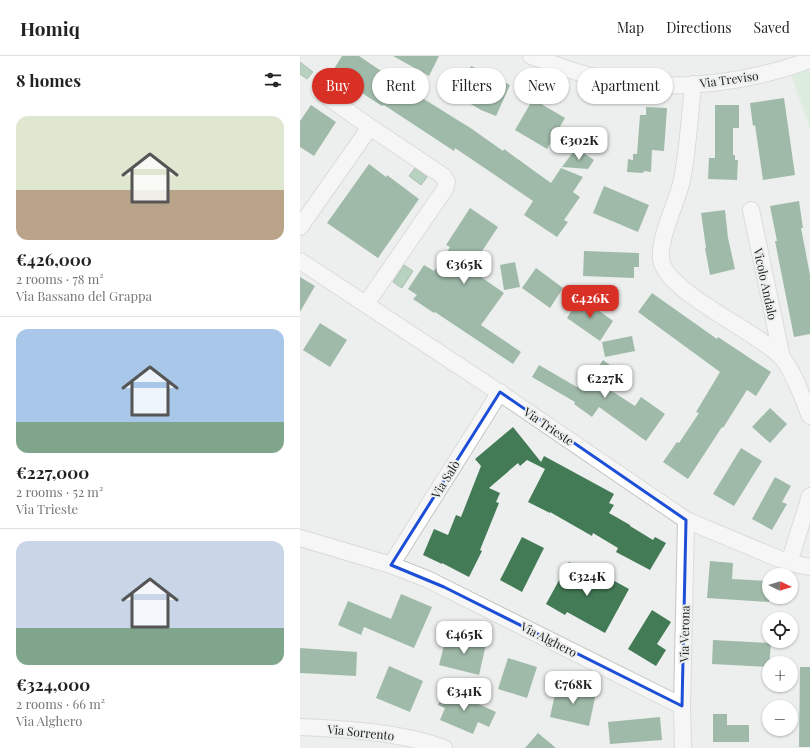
<!DOCTYPE html>
<meta charset="utf-8">
<style>
body{margin:0;font-family:"Playfair Display",serif;background:#f6f6f6;color:#222;height:100vh;display:flex;flex-direction:column;font-size:15px;white-space:nowrap}
*{box-sizing:border-box;margin:0}
p{font-size:13px;color:#767676}
.icon{flex:none;width:22px;height:22px;fill:none;stroke:currentColor;stroke-width:2;stroke-linecap:round;stroke-linejoin:round}
.map{position:relative;flex:1;overflow:hidden}
.side{display:flex;flex-direction:column;background:#fff;width:300px}
.side>*{flex:none}
.banner{position:absolute;left:12px;top:12px;width:380px;height:36px;display:flex;gap:8px}
.needle{width:26px;rotate:95deg}
.controls{position:absolute;left:462px;top:512px;display:grid;gap:8px}
.controls a{display:grid;place-items:center;width:36px;height:36px;border-radius:50%;background:#fff;box-shadow:0 1px 3px #0004;font-size:20px}
.price{position:absolute;translate:-50% -34px;padding:0 9px;border-radius:8px;background:#fff;color:#222;font-size:13px;line-height:26px;filter:drop-shadow(0 1px 2px #0008)}
.price::after{content:'';position:absolute;left:50%;top:24px;width:12px;height:9px;margin-left:-6px;background:inherit;clip-path:polygon(0 0,100% 0,50% 100%)}
.price.on{background:#d93025;color:#fff}
ul{padding:0;list-style:none}
li{display:grid;align-content:center;gap:8px;height:212px;padding:0 16px}
li+li{border-top:1px solid #e0e0e0}
li span{display:grid;place-items:center;height:124px;border-radius:12px;color:#555}
li>.icon{margin-inline-start:auto}
span .icon{width:72px;height:72px;fill:#fffc;stroke-width:1}
li b{font-size:17px}
h2{display:flex;justify-content:space-between;align-items:center;height:48px;padding:0 16px;font-size:17px}
.pill{padding:0 14px;border-radius:18px;background:#fff;box-shadow:0 1px 3px #0004;font-size:14px;line-height:36px}
.pill.on{background:#d93025;color:#fff}
header{display:flex;align-items:center;gap:24px;box-sizing:border-box;height:56px;padding:0 20px;background:#fff;border-bottom:1px solid #e0e0e0}
header strong{font-size:19px}
nav{display:flex;gap:22px;margin-inline-start:auto;font-size:14px}
main{display:flex;flex:1;min-height:0}
.map>svg:first-child{display:block}
</style>
<header>
<strong>Homiq</strong>
<nav><a>Map</a><a>Directions</a><a>Saved</a></nav>
</header>
<main>
<section class="side">
<h2>8 homes<svg class="icon" aria-label="filters" viewBox="0 0 24 24"><path d="M4 7h16M4 17h16"/><circle cx="9" cy="7" r="2"/><circle cx="15" cy="17" r="2"/></svg></h2>
<ul>
<li><span style="background:linear-gradient(#dfe7d0 60%,#b9a48a 0)"><svg class="icon" aria-label="home" viewBox="0 0 24 24"><path d="M3 11l9-7 9 7M6 9v11h12V9"/></svg></span><div><b>€426,000</b><p>2 rooms · 78 m²</p><p>Via Bassano del Grappa</p></div></li>
<li><span style="background:linear-gradient(#a9c7e8 75%,#7fa58c 0)"><svg class="icon" aria-label="home" viewBox="0 0 24 24"><path d="M3 11l9-7 9 7M6 9v11h12V9"/></svg></span><div><b>€227,000</b><p>2 rooms · 52 m²</p><p>Via Trieste</p></div></li>
<li><span style="background:linear-gradient(#c9d6e8 70%,#7fa58c 0)"><svg class="icon" aria-label="home" viewBox="0 0 24 24"><path d="M3 11l9-7 9 7M6 9v11h12V9"/></svg></span><div><b>€324,000</b><p>2 rooms · 66 m²</p><p>Via Alghero</p></div></li>
</ul>
</section>
<div class="map">
<svg width="510" height="692" viewBox="0 0 510 692">
<rect width="100%" height="100%" fill="#ecefed"/>
<!-- green -->
<path fill="#c7ebd1" d="M 510,8 L 510,73 L 490,15 Z"/>
<!-- water -->
<path fill="#77af89" stroke="#5d846a" d="M 0,6 L 13,16 L 7,23 L 0,18 Z
M 115,112 L 127,121 L 121,129 L 109,120 Z
M 104,209 L 113,215 L 102,232 L 93,226 Z"/>
<!-- building -->
<path fill="#447b57" d="M 42,0 L 59,0 L 111,35 L 172,73 L 203,95 L 204,93 L 251,127 L 261,112 L 283,121 L 273,136 L 280,141 L 264,164 L 268,166 L 257,181 L 224,159 L 233,145 L 155,92 L 154,95 L 84,49 L 82,50 L 68,41 L 32,16 Z
M 93,0 L 139,0 L 129,20 Z
M 171,10 L 210,29 L 196,60 L 181,54 L 157,40 Z
M 484,42 L 495,119 L 463,124 L 455,69 L 453,70 L 450,47 Z
M 233,43 L 265,62 L 247,93 L 215,74 Z
M 11,49 L 36,66 L 14,100 L 0,91 L 0,65 Z
M 415,49 L 439,49 L 439,72 L 433,72 L 433,99 L 435,99 L 435,104 L 438,104 L 437,124 L 408,123 L 409,102 L 415,102 Z
M 346,51 L 367,52 L 364,95 L 352,94 L 351,116 L 344,115 L 343,117 L 327,116 L 328,103 L 333,104 L 333,98 L 337,98 L 340,59 L 346,59 Z
M 276,92 L 294,104 L 288,113 L 262,111 Z
M 69,108 L 86,121 L 87,119 L 119,143 L 78,202 L 27,167 Z
M 304,130 L 349,149 L 338,176 L 293,157 Z
M 499,145 L 503,172 L 501,172 L 510,219 L 510,278 L 494,281 L 475,185 L 477,185 L 470,150 Z
M 170,152 L 198,171 L 169,215 L 171,214 L 204,237 L 181,269 L 221,296 L 213,308 L 135,256 L 134,257 L 113,243 L 117,239 L 108,233 L 124,209 L 134,215 L 150,191 L 146,189 Z
M 425,154 L 428,182 L 435,213 L 410,219 L 405,192 L 406,192 L 401,157 Z
M 284,195 L 339,197 L 339,211 L 334,211 L 334,222 L 283,220 Z
M 215,206 L 220,231 L 204,234 L 200,209 Z
M 236,212 L 263,232 L 250,252 L 222,232 Z
M 0,221 L 15,230 L 0,256 Z
M 352,237 L 417,283 L 418,281 L 471,316 L 456,340 L 447,334 L 423,372 L 422,371 L 388,423 L 363,406 L 377,386 L 379,387 L 399,357 L 396,356 L 420,316 L 338,256 Z
M 279,240 L 313,265 L 300,285 L 267,262 L 279,243 Z
M 20,267 L 47,284 L 30,311 L 3,294 Z
M 332,280 L 335,295 L 305,301 L 302,286 Z
M 303,304 L 321,317 L 310,334 L 335,350 L 341,341 L 365,358 L 346,385 L 299,351 L 292,361 L 274,348 L 275,346 L 232,321 L 239,309 L 282,334 L 291,319 L 292,320 Z
M 470,352 L 487,368 L 470,387 L 452,371 Z
M 213,371 L 241,406 L 244,400 L 314,438 L 309,447 L 314,449 L 309,457 L 330,469 L 330,470 L 353,484 L 355,481 L 366,487 L 350,514 L 316,496 L 318,492 L 293,477 L 292,480 L 250,456 L 250,457 L 228,446 L 245,413 L 227,404 L 220,410 L 218,407 L 189,432 L 200,437 L 196,446 L 199,447 L 180,494 L 182,495 L 169,521 L 142,507 L 142,508 L 123,499 L 134,473 L 148,479 L 156,459 L 161,461 L 181,410 L 175,403 Z
M 441,392 L 462,405 L 434,450 L 413,438 Z
M 475,421 L 491,430 L 482,446 L 487,448 L 472,474 L 452,463 Z
M 222,481 L 244,492 L 222,536 L 200,524 Z
M 410,505 L 433,507 L 432,523 L 469,525 L 469,546 L 407,542 Z
M 269,506 L 306,527 L 309,522 L 329,533 L 305,577 L 267,556 L 265,559 L 246,548 Z
M 101,538 L 132,551 L 114,592 L 64,571 L 61,579 L 38,569 L 48,545 L 91,563 Z
M 352,554 L 371,566 L 357,588 L 366,594 L 356,610 L 328,593 Z
M 167,579 L 187,584 L 179,619 L 139,609 L 146,582 L 166,587 Z
M 413,584 L 471,587 L 469,611 L 412,608 Z
M 0,592 L 57,596 L 56,620 L 0,617 Z
M 208,602 L 237,611 L 227,642 L 198,633 Z
M 89,610 L 123,625 L 110,656 L 76,642 Z
M 500,611 L 510,611 L 510,691 L 499,691 Z
M 257,629 L 296,637 L 289,670 L 250,661 Z
M 145,633 L 196,656 L 189,671 L 178,666 L 173,678 L 140,664 L 145,652 L 138,649 Z
M 413,658 L 427,658 L 427,669 L 449,669 L 449,686 L 413,686 Z
M 360,661 L 362,684 L 310,688 L 308,666 Z
M 238,677 L 256,692 L 225,692 Z"/>
<g fill="none" stroke-linecap="round" stroke-linejoin="round">
<!-- minor casing -->
<g stroke="#c3c6c3" stroke-width="18">
<path id="minor" d="M 231,0 C 259,10 286,21 315,25 C 378,36 451,26 510,4
M 393,28 C 390,60 388,92 382,124 C 377,147 359,180 361,203 C 365,236 456,274 481,301 C 493,313 503,343 510,360
M 19,35 L 70,71
M 451,154 L 482,302
M 0,171 L 70,71 L 143,120 L 147,126 L 145,133 L 66,248
M 0,205 L 203,339 L 386,464 L 489,507 L 510,511
M 0,482 L 91,509 L 127,523 L 382,650
M 489,507 L 510,440
M 91,509 L 200,336
M 0,671 C 47,673 100,676 144,692
M 383,692 L 382,650 L 386,464"/>
</g>
<!-- minor -->
<use href="#minor" stroke="#fff" stroke-width="16"/>
</g>
<!-- marked area -->
<path d="M0 0H510V692H0ZM 200,336 L 386,464 L 382,650 L 144,531 L 91,509 Z" fill="#ecefed" fill-opacity=".55" fill-rule="evenodd"/>
<path fill="none" stroke="#1d4ed8" stroke-width="3" stroke-linejoin="round" d="M 200,336 L 386,464 L 382,650 L 144,531 L 91,509 Z"/>
<g text-anchor="middle" dominant-baseline="central" stroke-width="4" stroke-linejoin="round" paint-order="stroke">
<!-- street labels -->
<g font-size="12" fill="#202121" stroke="#ecefed">
<text transform="translate(429 23) rotate(-8)">Via Treviso</text>
<text transform="translate(466 228) rotate(78)">Vicolo Andalo</text>
<text transform="translate(249 370) rotate(34)">Via Trieste</text>
<text transform="translate(145 423) rotate(-58)">Via Salò</text>
<text transform="translate(384 578) rotate(-89)">Via Verona</text>
<text transform="translate(249 583) rotate(27)">Via Alghero</text>
<text transform="translate(61 676) rotate(6)">Via Sorrento</text>
</g>
</g>
</svg>
<div class="controls">
<a><svg class="needle" viewBox="-14 -14 28 28"><path d="M0-13l5 13h-10z" fill="#e53935"/><path d="M0 13l5-13h-10z" fill="#767676"/></svg></a>
<a><svg class="icon" aria-label="locate" viewBox="0 0 24 24"><circle cx="12" cy="12" r="6"/><path d="M12 2v4M12 18v4M2 12h4M18 12h4"/></svg></a>
<a>+</a>
<a>−</a>
</div>
<b class="price" style="left:279px;top:105px">€302K</b>
<b class="price" style="left:164px;top:229px">€365K</b>
<b class="price on" style="left:290px;top:263px">€426K</b>
<b class="price" style="left:305px;top:343px">€227K</b>
<b class="price" style="left:287px;top:541px">€324K</b>
<b class="price" style="left:164px;top:599px">€465K</b>
<b class="price" style="left:273px;top:649px">€768K</b>
<b class="price" style="left:164px;top:656px">€341K</b>
<div class="banner">
<a class="pill on">Buy</a>
<a class="pill">Rent</a>
<a class="pill">Filters</a>
<a class="pill">New</a>
<a class="pill">Apartment</a>
</div>
</div>
</main>
